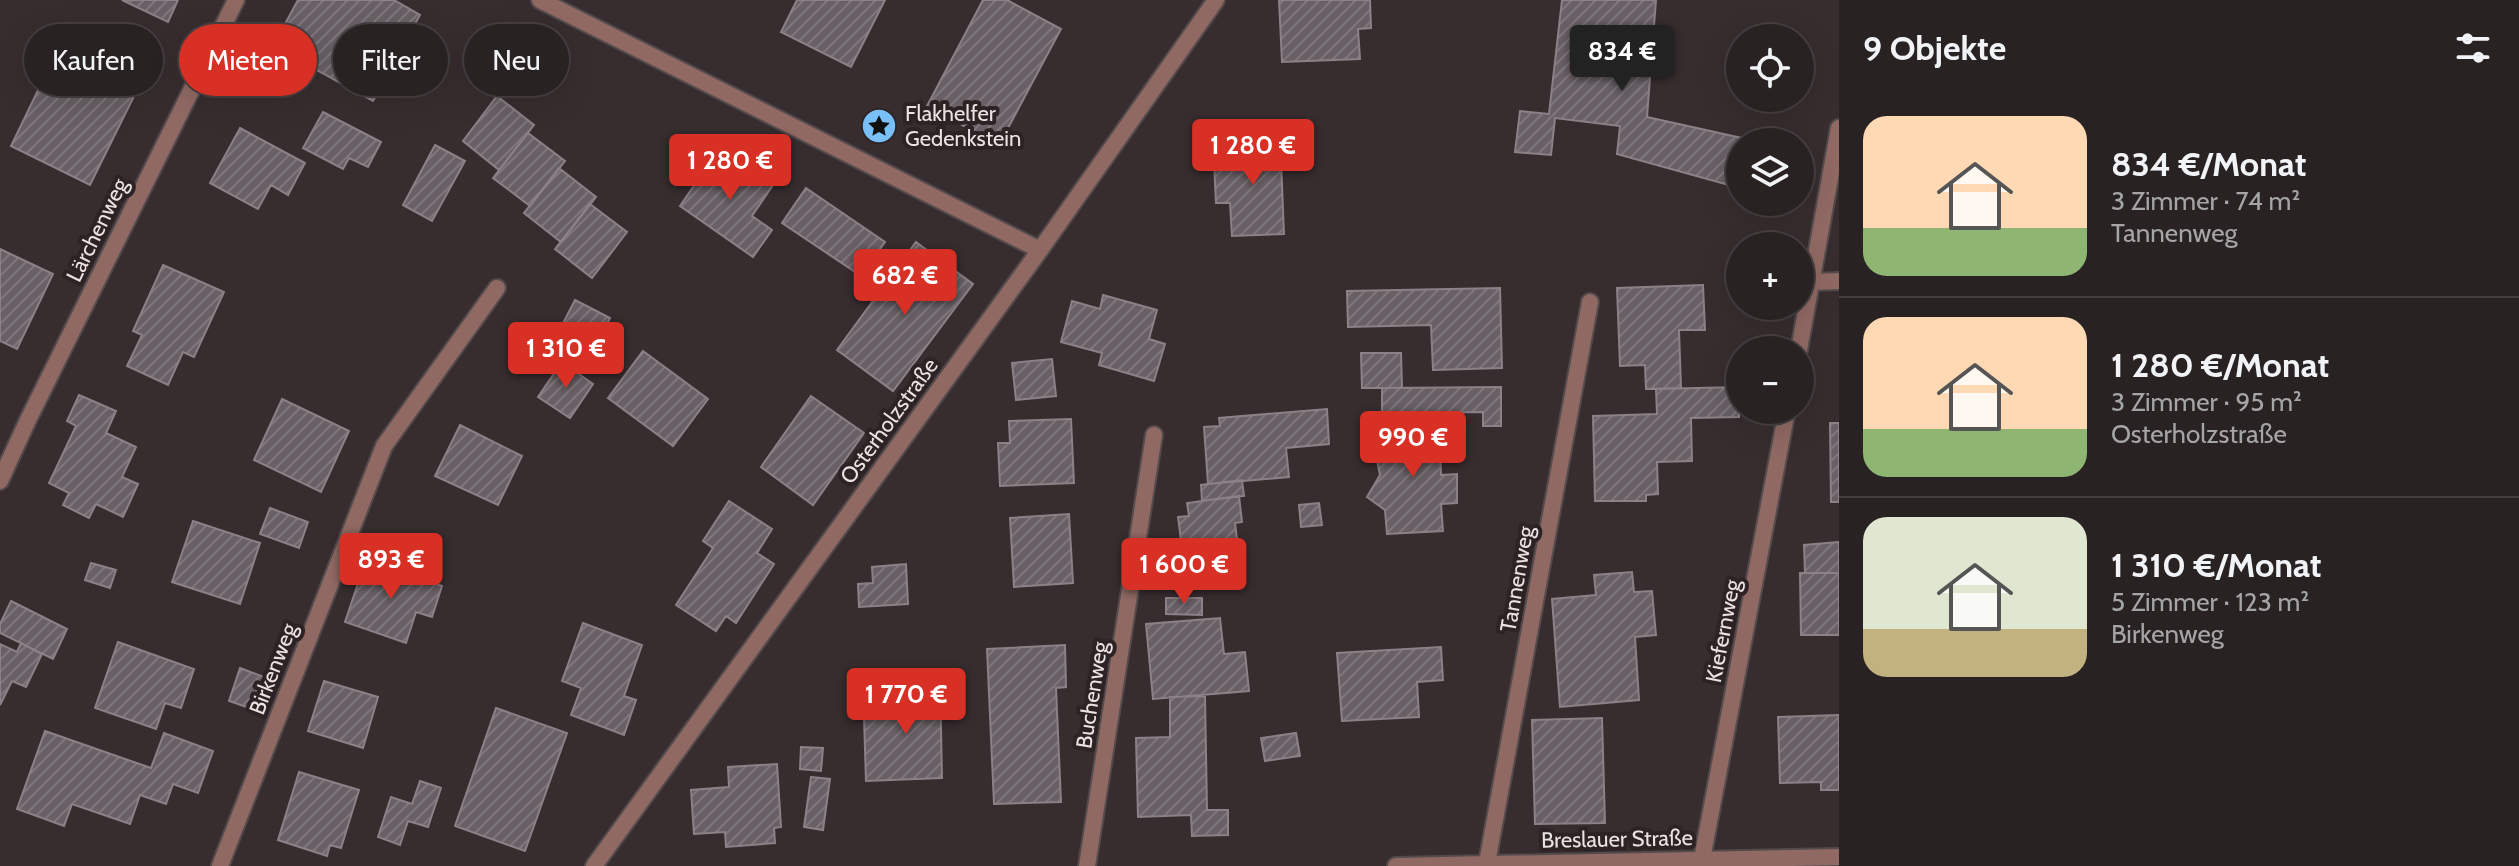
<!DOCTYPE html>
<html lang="de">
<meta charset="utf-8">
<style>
body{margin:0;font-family:Cabin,sans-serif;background:#312a2b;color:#f1f3f6;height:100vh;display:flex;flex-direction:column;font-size:30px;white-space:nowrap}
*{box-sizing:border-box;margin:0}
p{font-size:26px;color:#a5a4a6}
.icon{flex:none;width:44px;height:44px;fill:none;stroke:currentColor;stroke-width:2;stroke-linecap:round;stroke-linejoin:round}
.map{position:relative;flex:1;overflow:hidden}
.drawer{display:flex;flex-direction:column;background:#292223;width:680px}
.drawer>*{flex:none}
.top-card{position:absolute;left:24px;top:24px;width:760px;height:72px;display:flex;gap:16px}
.fabs{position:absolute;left:1726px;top:24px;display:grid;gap:16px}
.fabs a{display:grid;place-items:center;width:88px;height:88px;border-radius:50%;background:#292223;box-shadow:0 8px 32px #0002,0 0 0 2px #453f41;font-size:40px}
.price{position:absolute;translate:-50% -68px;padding:0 18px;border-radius:8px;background:#d93025;color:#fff;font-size:26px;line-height:52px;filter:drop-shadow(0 2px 4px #0008)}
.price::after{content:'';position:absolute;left:50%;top:48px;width:24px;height:18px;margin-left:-12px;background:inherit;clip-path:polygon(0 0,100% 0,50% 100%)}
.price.active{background:#222;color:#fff}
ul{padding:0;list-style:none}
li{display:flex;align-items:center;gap:24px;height:200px;padding:0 24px}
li+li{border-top:2px solid #453f41}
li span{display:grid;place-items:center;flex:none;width:224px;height:160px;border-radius:24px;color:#555}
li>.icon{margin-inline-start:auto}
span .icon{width:96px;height:96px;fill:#fffc;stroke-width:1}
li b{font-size:34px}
h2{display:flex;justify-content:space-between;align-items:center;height:96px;padding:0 24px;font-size:34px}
.pill{padding:0 28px;border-radius:36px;background:#292223;box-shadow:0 8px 32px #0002,0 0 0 2px #453f41;font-size:28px;line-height:72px}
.pill.active{background:#d93025;color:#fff}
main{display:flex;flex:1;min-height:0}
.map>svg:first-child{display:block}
</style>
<main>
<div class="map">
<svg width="1839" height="866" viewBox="0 0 1839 866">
<defs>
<pattern id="building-hatch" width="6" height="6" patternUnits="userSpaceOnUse" patternTransform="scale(2)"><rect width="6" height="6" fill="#696065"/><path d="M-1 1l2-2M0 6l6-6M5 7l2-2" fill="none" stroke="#7e777b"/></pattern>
</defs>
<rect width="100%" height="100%" fill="#372d2f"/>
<!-- building -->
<path fill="url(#building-hatch)" stroke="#8b8187" stroke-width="2" d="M 122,0 L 178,0 L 168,22 Z
M 298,0 L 394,0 L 420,15 L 373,101 L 273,46 Z
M 797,0 L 885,0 L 851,67 L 781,32 Z
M 983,0 L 1007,0 L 1061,29 L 999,145 L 927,106 Z
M 1279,0 L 1370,0 L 1371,28 L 1358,29 L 1360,59 L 1282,62 Z
M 1562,0 L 1656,0 L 1647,117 L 1751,140 L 1750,142 L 1740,142 L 1740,174 L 1736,187 L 1617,154 L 1620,126 L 1555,118 L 1551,155 L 1515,152 L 1520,111 L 1549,114 Z
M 70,24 L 150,64 L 90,185 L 11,146 Z
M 497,96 L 534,125 L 499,170 L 463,141 Z
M 323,112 L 381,142 L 368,167 L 349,158 L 343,169 L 303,148 Z
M 240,128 L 305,163 L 288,195 L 271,185 L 258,209 L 210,183 Z
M 528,133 L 565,161 L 530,206 L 493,178 Z
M 1280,136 L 1284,234 L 1232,236 L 1230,203 L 1216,203 L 1214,161 L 1238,160 L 1237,138 Z
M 435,145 L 465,161 L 432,221 L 403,205 Z
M 720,148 L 773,185 L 752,216 L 772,230 L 753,257 L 680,206 Z
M 559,168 L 596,197 L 561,242 L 524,213 Z
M 806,188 L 885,242 L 861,276 L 782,223 Z
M 590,204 L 627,232 L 592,278 L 555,249 Z
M 916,242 L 973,284 L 893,391 L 837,350 Z
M 0,249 L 53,274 L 17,349 L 0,341 Z
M 163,265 L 224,292 L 194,357 L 183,352 L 168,385 L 127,366 L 142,335 L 133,331 Z
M 1703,285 L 1705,330 L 1679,330 L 1681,388 L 1646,389 L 1645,365 L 1620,366 L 1617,288 Z
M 1500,288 L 1502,368 L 1433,370 L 1431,325 L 1348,327 L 1347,291 Z
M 1103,295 L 1157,310 L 1149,339 L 1165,344 L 1154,381 L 1099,365 L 1102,353 L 1061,342 L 1072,301 L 1100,309 Z
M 575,300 L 610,318 L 595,348 L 560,329 Z
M 643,351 L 708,399 L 673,446 L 608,398 Z
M 1361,353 L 1401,353 L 1402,388 L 1362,388 Z
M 1052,359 L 1056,396 L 1016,400 L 1012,363 Z
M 562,362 L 593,384 L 570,418 L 538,397 Z
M 1501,387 L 1501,426 L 1483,426 L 1483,412 L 1382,413 L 1382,388 Z
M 1738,387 L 1739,417 L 1691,418 L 1692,461 L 1657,462 L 1658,494 L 1646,495 L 1646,501 L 1595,501 L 1593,416 L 1657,414 L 1656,389 Z
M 79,395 L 116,411 L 106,433 L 136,447 L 122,477 L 138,484 L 123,517 L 96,504 L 89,518 L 63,505 L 69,493 L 49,483 L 76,426 L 67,421 Z
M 811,396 L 864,433 L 813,505 L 761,467 Z
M 282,399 L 349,431 L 321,492 L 254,460 Z
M 1327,409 L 1329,444 L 1286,448 L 1289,477 L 1208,484 L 1204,427 L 1220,426 L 1219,418 Z
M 1071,419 L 1074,483 L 1000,486 L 998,443 L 1010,443 L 1009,421 Z
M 1439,421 L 1441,475 L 1457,474 L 1457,503 L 1441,504 L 1443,531 L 1387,534 L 1385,510 L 1367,497 L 1380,475 L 1377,460 L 1384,459 L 1386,423 Z
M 1830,423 L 1839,423 L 1839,502 L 1831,502 Z
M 460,425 L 522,456 L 498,505 L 435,476 Z
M 1242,480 L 1244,496 L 1202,501 L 1201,485 Z
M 1239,496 L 1242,522 L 1235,523 L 1241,572 L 1186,579 L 1178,517 L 1189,516 L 1187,503 Z
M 729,501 L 772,529 L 757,553 L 774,564 L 736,623 L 726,616 L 716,631 L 676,605 L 713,548 L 703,541 Z
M 1319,503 L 1322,525 L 1301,527 L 1299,505 Z
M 270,508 L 308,522 L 299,548 L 260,534 Z
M 1069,514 L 1073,583 L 1014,587 L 1010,518 Z
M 193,521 L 260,543 L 240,604 L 172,582 Z
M 1839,542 L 1839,573 L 1805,573 L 1804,545 Z
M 366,560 L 442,586 L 432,617 L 416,612 L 406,643 L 345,622 Z
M 91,563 L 116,570 L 110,588 L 85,580 Z
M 906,564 L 908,604 L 859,607 L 858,584 L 873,583 L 872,567 Z
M 1632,572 L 1634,592 L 1652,591 L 1656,635 L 1635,637 L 1639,700 L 1560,707 L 1552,599 L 1596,595 L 1594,575 Z
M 1800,573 L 1839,573 L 1839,635 L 1801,635 Z
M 1166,598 L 1202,598 L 1202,615 L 1166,614 Z
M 11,601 L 67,629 L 53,659 L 0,633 L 0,624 Z
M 1220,618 L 1224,654 L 1245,652 L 1249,691 L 1153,699 L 1146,624 Z
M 583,623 L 642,645 L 624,696 L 636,700 L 624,735 L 571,715 L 581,688 L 562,681 Z
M 118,642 L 194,669 L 181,708 L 165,703 L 156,729 L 95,708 Z
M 21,643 L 42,654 L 26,687 L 12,681 L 0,705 L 0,644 L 17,652 Z
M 1065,645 L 1066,687 L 1056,688 L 1061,802 L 994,804 L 987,649 Z
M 1441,647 L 1443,680 L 1417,682 L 1419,717 L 1342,721 L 1337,653 Z
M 240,668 L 275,681 L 263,713 L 229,701 Z
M 324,681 L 378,697 L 363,748 L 308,731 Z
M 940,681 L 942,778 L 866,781 L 864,717 L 894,716 L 893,682 Z
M 1205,696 L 1207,810 L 1228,810 L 1228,835 L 1192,836 L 1191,815 L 1138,817 L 1136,738 L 1170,737 L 1170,697 Z
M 496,708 L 567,733 L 525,851 L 455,826 Z
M 1839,715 L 1839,790 L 1821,790 L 1821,782 L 1780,783 L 1778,717 Z
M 1602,718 L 1605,823 L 1535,824 L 1532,720 Z
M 45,731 L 151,768 L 164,733 L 213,751 L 198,793 L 173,784 L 166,804 L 140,795 L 130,824 L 72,804 L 64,826 L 17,809 Z
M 1296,733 L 1300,756 L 1265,761 L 1261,738 Z
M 801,747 L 823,748 L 821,771 L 800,769 Z
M 777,764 L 781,827 L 774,828 L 775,843 L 726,847 L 725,832 L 694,834 L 691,790 L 729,787 L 728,767 Z
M 299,772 L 359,790 L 341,848 L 330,845 L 327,856 L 278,840 Z
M 811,777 L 830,779 L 823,830 L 804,827 Z
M 420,781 L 441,788 L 428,827 L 408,821 L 400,845 L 378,837 L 391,797 L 412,804 Z"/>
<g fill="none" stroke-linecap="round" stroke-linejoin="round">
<!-- lane casing -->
<g stroke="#534a4c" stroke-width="20">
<path id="lane" d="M 1087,866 L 1154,435"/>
</g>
<!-- street casing -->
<g stroke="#534a4c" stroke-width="20">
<path id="street" d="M 540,0 L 1040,250
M 1812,282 L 1839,281
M 1799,350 L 1839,128
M 0,481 L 27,422 L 236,0
M 1702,859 L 1787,410
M 1487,863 L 1590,302
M 220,866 L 384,446 L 497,288
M 594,866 L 1040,250 L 1216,0
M 1396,866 L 1839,857"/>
</g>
<!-- lane -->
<use href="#lane" stroke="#906963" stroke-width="16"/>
<!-- street -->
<use href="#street" stroke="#906963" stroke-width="16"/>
</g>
<!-- icons -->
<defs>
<g id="sight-disc" transform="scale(1.8)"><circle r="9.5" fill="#79bff8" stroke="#2d2325"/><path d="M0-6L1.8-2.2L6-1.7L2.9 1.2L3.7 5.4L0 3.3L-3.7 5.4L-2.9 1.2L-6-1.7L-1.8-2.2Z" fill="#111"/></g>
</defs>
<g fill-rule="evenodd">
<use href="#sight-disc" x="879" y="126"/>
</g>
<g text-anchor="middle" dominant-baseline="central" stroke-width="8" stroke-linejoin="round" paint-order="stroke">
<!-- poi labels -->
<g font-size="22" fill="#e9e3e4" stroke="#2d2325" text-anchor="start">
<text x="905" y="113">Flakhelfer<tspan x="905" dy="25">Gedenkstein</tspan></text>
</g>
<!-- street labels -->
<g font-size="22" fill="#e9e3e4" stroke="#2d2325">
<text transform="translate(97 230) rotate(-64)">Lärchenweg</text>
<text transform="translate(889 421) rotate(-54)">Osterholzstraße</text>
<text transform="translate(1517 579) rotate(-80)">Tannenweg</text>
<text transform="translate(1723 631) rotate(-79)">Kiefernweg</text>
<text transform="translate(273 669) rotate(-69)">Birkenweg</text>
<text transform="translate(1092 695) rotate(-81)">Buchenweg</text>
<text transform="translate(1617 839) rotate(-1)">Breslauer Straße</text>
</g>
</g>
</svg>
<div class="fabs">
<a><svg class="icon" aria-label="locate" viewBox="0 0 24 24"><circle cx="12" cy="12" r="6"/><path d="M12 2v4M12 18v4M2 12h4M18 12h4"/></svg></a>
<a><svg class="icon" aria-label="layers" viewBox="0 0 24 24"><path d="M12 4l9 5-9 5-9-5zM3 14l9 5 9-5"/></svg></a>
<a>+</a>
<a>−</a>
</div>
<b class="price active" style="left:1622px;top:93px">834 €</b>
<b class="price" style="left:1253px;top:187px">1 280 €</b>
<b class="price" style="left:730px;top:202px">1 280 €</b>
<b class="price" style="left:905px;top:317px">682 €</b>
<b class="price" style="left:566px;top:390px">1 310 €</b>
<b class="price" style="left:1413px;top:479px">990 €</b>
<b class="price" style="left:391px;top:601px">893 €</b>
<b class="price" style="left:1184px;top:606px">1 600 €</b>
<b class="price" style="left:906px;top:736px">1 770 €</b>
<div class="top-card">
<a class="pill">Kaufen</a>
<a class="pill active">Mieten</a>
<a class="pill">Filter</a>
<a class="pill">Neu</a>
</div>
</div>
<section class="drawer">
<h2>9 Objekte<svg class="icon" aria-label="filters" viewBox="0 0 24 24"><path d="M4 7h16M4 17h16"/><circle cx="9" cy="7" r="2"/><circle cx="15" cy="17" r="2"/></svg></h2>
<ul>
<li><span style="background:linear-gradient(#ffd9b3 70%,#8fb573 0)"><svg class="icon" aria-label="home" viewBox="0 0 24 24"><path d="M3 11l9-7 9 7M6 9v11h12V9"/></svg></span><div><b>834 €/Monat</b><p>3 Zimmer · 74 m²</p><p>Tannenweg</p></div></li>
<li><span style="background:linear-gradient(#ffd9b3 70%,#8fb573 0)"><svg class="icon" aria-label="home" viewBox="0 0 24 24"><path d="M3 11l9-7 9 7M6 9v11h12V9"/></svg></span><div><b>1 280 €/Monat</b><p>3 Zimmer · 95 m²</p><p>Osterholzstraße</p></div></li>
<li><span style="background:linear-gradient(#dfe7d0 70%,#c2b280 0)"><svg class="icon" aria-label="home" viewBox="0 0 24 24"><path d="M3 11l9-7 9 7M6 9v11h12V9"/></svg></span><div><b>1 310 €/Monat</b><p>5 Zimmer · 123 m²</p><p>Birkenweg</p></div></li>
</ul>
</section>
</main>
